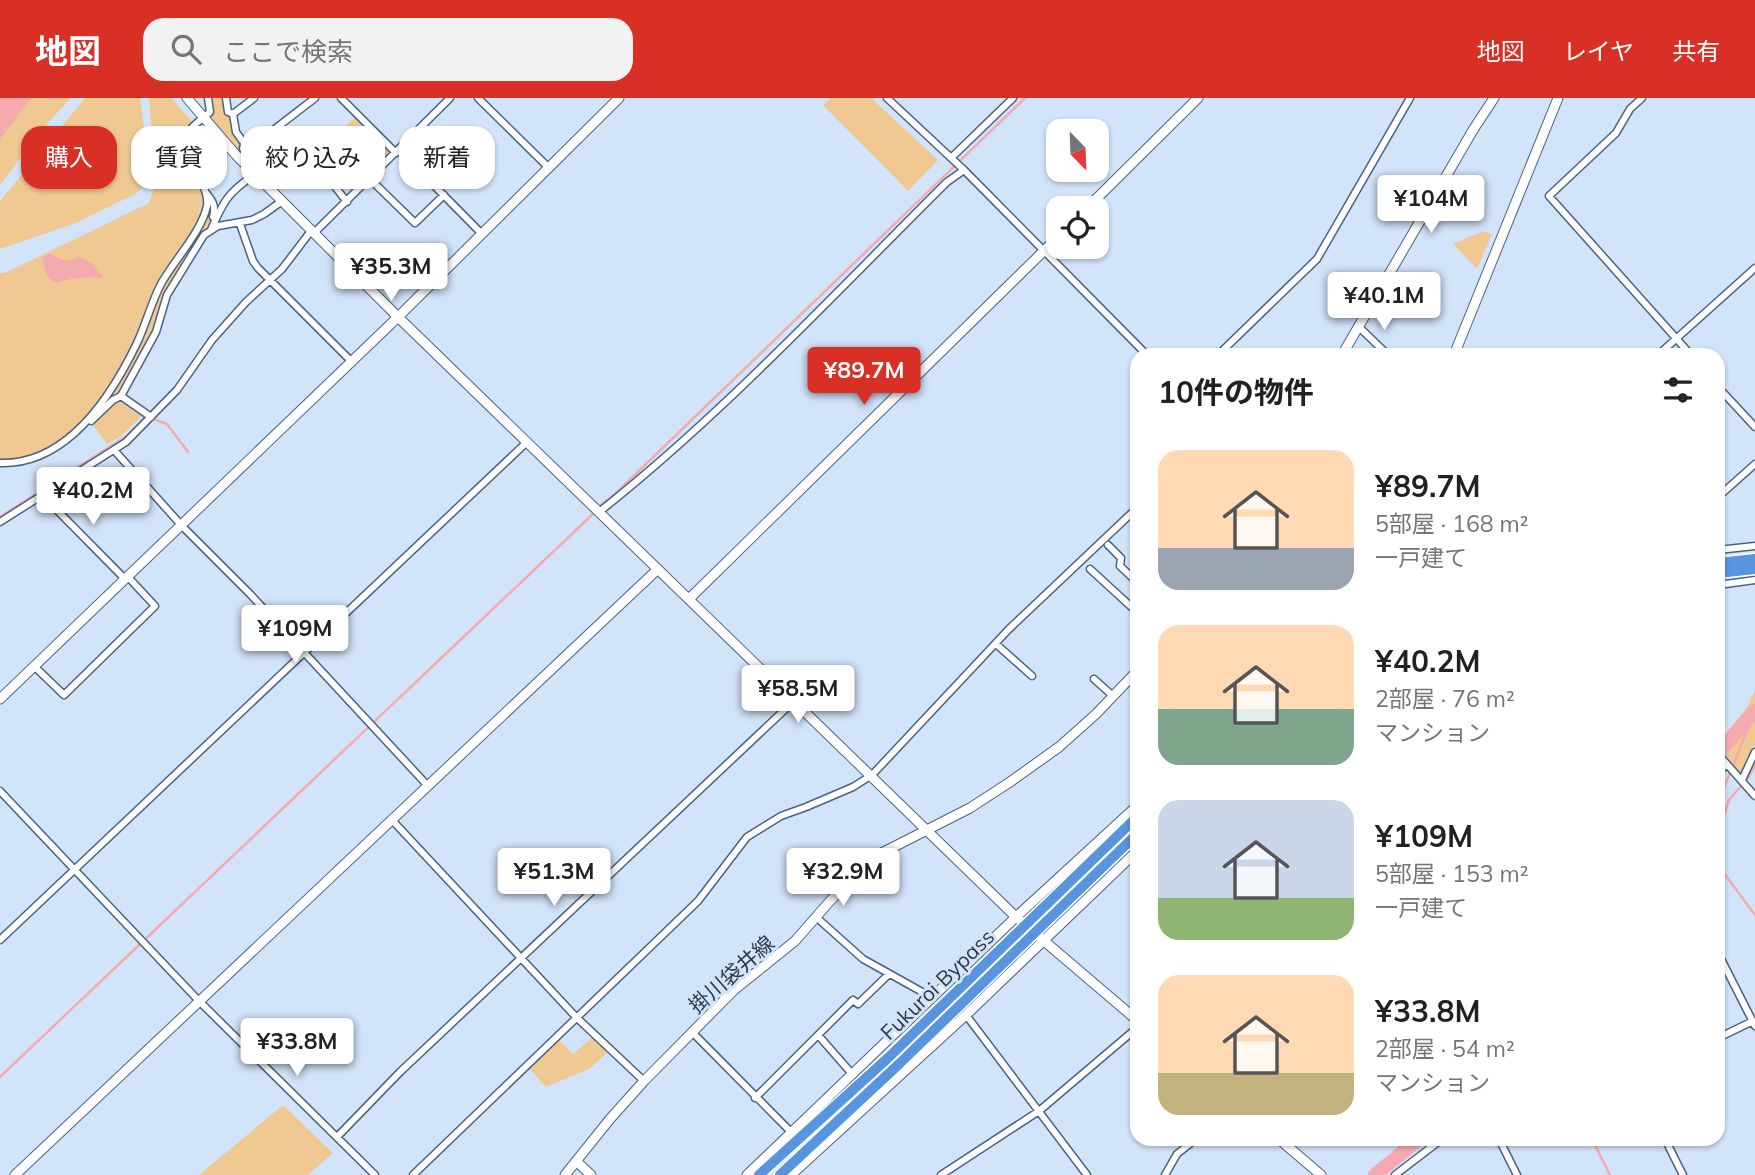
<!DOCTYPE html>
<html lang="ja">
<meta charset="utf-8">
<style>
body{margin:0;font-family:Mulish,"Noto Sans JP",sans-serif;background:#f2f2f2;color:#202124;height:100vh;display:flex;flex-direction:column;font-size:26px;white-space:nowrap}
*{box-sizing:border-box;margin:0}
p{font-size:23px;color:#757577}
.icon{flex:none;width:38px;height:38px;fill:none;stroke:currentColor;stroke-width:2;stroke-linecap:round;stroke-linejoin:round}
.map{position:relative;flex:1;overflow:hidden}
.details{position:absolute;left:1130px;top:250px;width:595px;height:798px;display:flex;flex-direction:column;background:#fff;border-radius:21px;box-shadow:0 2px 5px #0004}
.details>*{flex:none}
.top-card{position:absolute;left:21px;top:28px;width:665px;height:63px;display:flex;gap:14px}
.needle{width:46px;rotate:157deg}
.fabs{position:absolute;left:1046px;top:21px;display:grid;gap:14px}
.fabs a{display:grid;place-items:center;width:63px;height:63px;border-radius:14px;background:#fff;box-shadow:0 2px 5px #0004;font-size:35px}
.price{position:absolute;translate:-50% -60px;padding:0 16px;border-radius:7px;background:#fff;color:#222;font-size:23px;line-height:46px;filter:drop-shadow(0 2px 4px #0008)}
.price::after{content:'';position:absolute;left:50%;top:42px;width:21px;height:16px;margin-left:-10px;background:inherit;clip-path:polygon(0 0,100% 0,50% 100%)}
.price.active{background:#d93025;color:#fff}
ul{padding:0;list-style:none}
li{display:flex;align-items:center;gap:21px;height:175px;padding:0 28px}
li span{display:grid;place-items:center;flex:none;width:196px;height:140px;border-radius:21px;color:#555}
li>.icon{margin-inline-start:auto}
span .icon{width:84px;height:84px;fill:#fffc;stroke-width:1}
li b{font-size:30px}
h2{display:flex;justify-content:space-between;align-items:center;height:84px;padding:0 28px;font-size:30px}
.tag{padding:0 24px;border-radius:21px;background:#fff;box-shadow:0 2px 5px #0004;font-size:24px;line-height:63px}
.tag.active{background:#d93025;color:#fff}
header{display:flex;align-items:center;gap:42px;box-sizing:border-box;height:98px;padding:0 35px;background:#d93025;color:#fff}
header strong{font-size:33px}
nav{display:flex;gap:38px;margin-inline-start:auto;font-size:24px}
.search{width:490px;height:63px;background:#f2f2f2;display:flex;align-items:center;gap:18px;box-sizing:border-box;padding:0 24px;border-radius:21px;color:#757577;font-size:26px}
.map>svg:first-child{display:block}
</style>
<header>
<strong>地図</strong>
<div class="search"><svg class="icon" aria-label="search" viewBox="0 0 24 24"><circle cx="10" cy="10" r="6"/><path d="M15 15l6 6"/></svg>ここで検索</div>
<nav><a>地図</a><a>レイヤ</a><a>共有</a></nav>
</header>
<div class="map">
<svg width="1755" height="1077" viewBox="0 0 1755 1077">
<rect width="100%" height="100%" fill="#d2e4fa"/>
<!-- green -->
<path fill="#f0c892" d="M 0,0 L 71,0 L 44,29 L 0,87 Z
M 85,0 L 140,0 L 150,79 L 137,95 L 76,125 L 0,151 L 0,103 Z
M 149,0 L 171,0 L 191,22 L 214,118 L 163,210 L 121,298 L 142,318 L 121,338 L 107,346 L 92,326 L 100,316 L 75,335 L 17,365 L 0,363 L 0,175 L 5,175 L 149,105 L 156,86 Z
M 208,0 L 226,0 L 228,14 L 233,16 L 231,28 L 244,47 L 236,52 L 211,22 Z
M 831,0 L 871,0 L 938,62 L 908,93 L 823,7 Z
M 355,20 L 390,56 L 359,84 L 324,45 Z
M 1483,133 L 1492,136 L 1477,171 L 1453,146 Z
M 1755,591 L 1755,645 L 1741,677 L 1719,648 L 1719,644 L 1748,608 Z
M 593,939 L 607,955 L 589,971 L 546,989 L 528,969 L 559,942 L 573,956 Z
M 283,1007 L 333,1055 L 308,1077 L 199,1077 Z"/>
<!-- water -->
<path fill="#f5aaaf" d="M 0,0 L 31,0 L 0,41 Z
M 50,156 L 66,163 L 80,159 L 92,165 L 103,179 L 74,180 L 55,185 L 47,178 L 42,160 Z"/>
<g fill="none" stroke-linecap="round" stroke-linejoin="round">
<!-- stream -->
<path stroke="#f5aaaf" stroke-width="2.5" d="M 153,321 L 167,326 L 188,354
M 598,410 L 615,396 L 1025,0
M 0,419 L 128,337 L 146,319
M 1718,704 L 1755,614
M 1718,735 L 1729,702 L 1748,680 L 1755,667
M 1718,767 L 1755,817
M 0,979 L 594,415
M 1592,1041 L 1610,1077"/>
<!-- river -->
<path stroke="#f5aaaf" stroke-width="14" d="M 1718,655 L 1755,613
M 1375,1077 L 1419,1041"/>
<!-- street casing -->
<g stroke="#4a6383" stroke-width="9">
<path id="street" d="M 226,0 L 228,14 L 233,16
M 341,0 L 396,55
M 478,0 L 549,70
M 887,0 L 964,72 L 1147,257
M 1642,0 L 1630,11 L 1616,35 L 1549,98 L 1691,257
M 269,35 L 289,60 L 304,49 L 347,104
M 244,49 L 254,47 L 315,0
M 243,51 L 244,45 L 236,34 L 233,16 L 254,0
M 399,52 L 482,136
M 951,60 L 1013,0
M 370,81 L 415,125 L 444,97
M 206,95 C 213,103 216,108 213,119
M 240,126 L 253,163 L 258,170 L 352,264
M 211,132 C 224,102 228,95 255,76
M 314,135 L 450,0
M 1359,229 L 1388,257
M 1218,257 L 1317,161 L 1410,0
M 1658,257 L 1755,170
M 1718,289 L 1755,329
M 151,319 L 121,298 L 156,234 L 167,197 L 204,137 L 218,128 L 252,122 L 264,116 L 282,103
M 91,323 L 113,302 L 121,298
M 114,352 L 182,428 L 250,496 L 428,688
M 0,365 C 67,367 111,299 137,245 C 146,226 151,205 161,186 C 174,162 201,135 207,108 C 211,86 177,57 190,32 C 194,26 205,19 210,14 L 208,0
M 42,397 L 125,481
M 1718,399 L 1755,366
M 599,414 C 724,315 834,196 947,84 L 964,72
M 0,424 L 126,344 L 177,292 L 212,242 L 246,204 L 282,171 L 311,133
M 1108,447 L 1121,460 L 1120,468 L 1138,485
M 1718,452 L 1755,448
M 1090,471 L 1138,515
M 1718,487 L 1755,482
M 996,546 L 1032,578
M 34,568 L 64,597 L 155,508 L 128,479
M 1094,581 L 1113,598
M 1718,656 L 1755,698
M 1718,675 L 1727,666
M 1742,682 L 1755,654
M 0,693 L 199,903 L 375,1077
M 392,722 L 576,919 L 644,983
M 816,819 L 863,861 L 933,900
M 0,842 L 527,344
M 1718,855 L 1755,928
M 966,917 L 1087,1077
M 692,934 L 792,1035
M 818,937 L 853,977
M 1718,940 L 1753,923
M 755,1000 L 853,902 L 858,906 L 889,876
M 337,1039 L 400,974 L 794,603
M 1499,1041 L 1517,1077
M 1665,1041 L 1683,1077
M 413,1077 L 698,803 L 747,739 L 781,718 L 806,709 L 853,689 L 872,677 L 1009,531 L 1138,409
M 941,1077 L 1039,1013 L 1138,929
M 1165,1077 L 1177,1056 L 1196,1041
M 1395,1077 L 1442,1041"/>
</g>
<!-- secondary casing -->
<g stroke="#4a6383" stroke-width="11">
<path id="secondary" d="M 187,0 L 236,57 L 398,219 L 1016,819 L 1138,923
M 1087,110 L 1198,0
M 1342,257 L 1473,32 L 1494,0
M 1454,257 L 1558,0
M 690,500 L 1059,138
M 0,601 L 398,219 L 619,0
M 1279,1041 L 1321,1077
M 576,1063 L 591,1077
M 15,1077 L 658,471
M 565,1077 L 610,1021 L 644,983 L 734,892 L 795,843 L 830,803 L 872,760 L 970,710 L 1010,684 L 1059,649 L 1096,616 L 1138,572
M 747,1077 L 1016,819 L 1138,707
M 791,1077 L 966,917 L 1138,752"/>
</g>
<!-- highway casing -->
<g stroke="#fff" stroke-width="13">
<path id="highway" d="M 1718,465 L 1755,461
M 1718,475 L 1755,471
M 759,1077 L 888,960
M 780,1077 L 899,966"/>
</g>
<!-- street -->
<use href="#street" stroke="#fff" stroke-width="6"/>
<!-- secondary -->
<use href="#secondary" stroke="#fff" stroke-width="9"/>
<!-- highway -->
<use href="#highway" stroke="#5994df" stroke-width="10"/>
<!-- highway-bridge casing -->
<g stroke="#fff" stroke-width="13" stroke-linecap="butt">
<path id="highway-bridge" d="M 888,960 L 1138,718
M 899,966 L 1138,735"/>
</g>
<!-- highway-bridge -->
<use href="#highway-bridge" stroke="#5994df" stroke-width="10"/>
</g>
<g text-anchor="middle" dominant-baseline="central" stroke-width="6" stroke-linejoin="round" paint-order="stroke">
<!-- street labels -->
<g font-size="21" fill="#2e3947" stroke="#d2e4fa">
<text transform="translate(731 876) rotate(-41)">掛川袋井線</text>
<text transform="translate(937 886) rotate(-44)">Fukuroi Bypass</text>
</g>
</g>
</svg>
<div class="fabs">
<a><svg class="needle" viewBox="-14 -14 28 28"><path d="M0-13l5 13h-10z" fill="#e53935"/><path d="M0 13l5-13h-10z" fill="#757577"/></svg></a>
<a><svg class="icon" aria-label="locate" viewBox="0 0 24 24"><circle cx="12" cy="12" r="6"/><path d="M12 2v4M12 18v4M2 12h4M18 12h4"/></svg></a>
</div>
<b class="price" style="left:1431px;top:137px">¥104M</b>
<b class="price" style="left:391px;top:205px">¥35.3M</b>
<b class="price" style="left:1384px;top:234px">¥40.1M</b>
<b class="price active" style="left:864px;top:309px">¥89.7M</b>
<b class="price" style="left:93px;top:429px">¥40.2M</b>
<b class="price" style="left:295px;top:567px">¥109M</b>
<b class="price" style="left:798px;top:627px">¥58.5M</b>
<b class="price" style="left:554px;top:810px">¥51.3M</b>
<b class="price" style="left:843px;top:810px">¥32.9M</b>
<b class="price" style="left:297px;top:980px">¥33.8M</b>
<div class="top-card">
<a class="tag active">購入</a>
<a class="tag">賃貸</a>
<a class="tag">絞り込み</a>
<a class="tag">新着</a>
</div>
<section class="details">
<h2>10件の物件<svg class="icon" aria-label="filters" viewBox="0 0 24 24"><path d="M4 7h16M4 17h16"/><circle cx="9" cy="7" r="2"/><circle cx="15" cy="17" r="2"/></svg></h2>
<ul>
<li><span style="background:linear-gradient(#ffd9b3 70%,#9aa5b1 0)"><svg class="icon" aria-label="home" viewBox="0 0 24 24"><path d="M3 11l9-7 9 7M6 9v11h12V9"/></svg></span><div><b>¥89.7M</b><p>5部屋 · 168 m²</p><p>一戸建て</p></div></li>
<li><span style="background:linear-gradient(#ffd9b3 60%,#7fa58c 0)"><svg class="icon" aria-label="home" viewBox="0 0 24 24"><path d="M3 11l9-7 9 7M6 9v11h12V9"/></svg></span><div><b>¥40.2M</b><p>2部屋 · 76 m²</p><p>マンション</p></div></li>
<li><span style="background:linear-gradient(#c9d6e8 70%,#8fb573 0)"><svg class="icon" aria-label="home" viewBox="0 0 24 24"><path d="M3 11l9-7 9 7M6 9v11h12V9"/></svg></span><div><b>¥109M</b><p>5部屋 · 153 m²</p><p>一戸建て</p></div></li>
<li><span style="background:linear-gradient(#ffd9b3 70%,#c2b280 0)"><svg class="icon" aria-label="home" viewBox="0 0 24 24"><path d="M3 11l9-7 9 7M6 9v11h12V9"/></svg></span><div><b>¥33.8M</b><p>2部屋 · 54 m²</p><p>マンション</p></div></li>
</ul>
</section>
</div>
